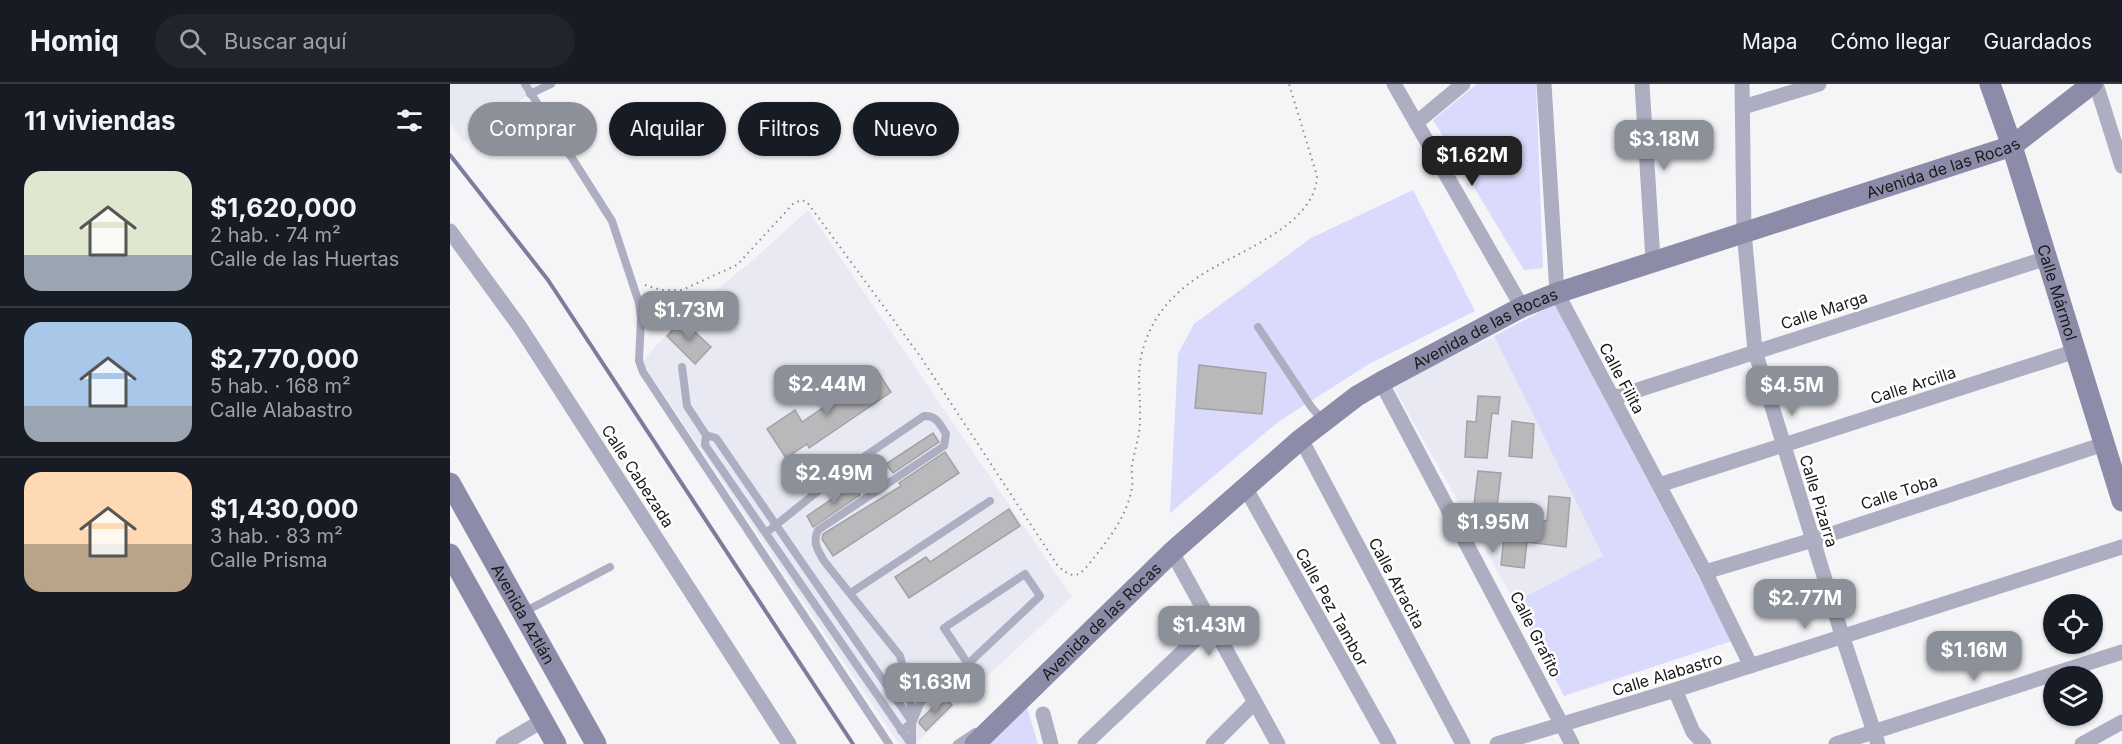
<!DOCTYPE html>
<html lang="es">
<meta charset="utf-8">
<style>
body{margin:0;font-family:Inter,sans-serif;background:#20242c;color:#f1f3f6;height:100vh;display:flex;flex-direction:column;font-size:22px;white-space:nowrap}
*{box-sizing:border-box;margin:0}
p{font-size:20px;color:#9ea1a6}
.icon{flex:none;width:33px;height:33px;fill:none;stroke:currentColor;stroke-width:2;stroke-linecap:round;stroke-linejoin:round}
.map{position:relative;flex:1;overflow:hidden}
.sheet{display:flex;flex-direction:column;background:#171b24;width:450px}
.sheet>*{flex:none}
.top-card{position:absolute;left:18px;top:18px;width:570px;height:54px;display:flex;gap:12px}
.tools{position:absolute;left:1593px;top:510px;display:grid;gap:12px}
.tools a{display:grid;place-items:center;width:60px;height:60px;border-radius:50%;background:#171b24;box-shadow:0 2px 4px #0004;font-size:30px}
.price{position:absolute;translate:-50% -51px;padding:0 14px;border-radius:12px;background:#8c9099;color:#fff;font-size:20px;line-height:39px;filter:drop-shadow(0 2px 3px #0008)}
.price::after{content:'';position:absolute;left:50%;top:36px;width:18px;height:14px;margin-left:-9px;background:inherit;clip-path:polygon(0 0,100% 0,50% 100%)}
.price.on{background:#222;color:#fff}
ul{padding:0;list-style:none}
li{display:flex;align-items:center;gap:18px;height:150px;padding:0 24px}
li+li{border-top:2px solid #363941}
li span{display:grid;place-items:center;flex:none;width:168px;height:120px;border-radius:18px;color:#555}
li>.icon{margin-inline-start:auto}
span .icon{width:72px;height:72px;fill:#fffc;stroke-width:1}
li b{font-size:26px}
h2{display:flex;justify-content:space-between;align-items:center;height:72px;padding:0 24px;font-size:26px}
.tag{padding:0 21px;border-radius:27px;background:#171b24;box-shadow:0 2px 4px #0004;font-size:21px;line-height:54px}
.tag.on{background:#8c9099;color:#fff}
header{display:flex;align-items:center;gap:36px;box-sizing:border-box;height:84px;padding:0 30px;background:#171b24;border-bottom:2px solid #363941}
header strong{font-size:28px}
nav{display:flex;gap:33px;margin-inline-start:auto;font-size:21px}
.search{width:420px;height:54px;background:#20242c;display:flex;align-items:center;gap:15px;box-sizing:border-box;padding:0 21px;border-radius:33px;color:#9ea1a6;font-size:22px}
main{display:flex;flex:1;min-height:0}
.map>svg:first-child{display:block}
</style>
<header>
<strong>Homiq</strong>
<div class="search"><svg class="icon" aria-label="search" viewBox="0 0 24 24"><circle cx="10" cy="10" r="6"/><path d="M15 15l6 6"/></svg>Buscar aquí</div>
<nav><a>Mapa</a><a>Cómo llegar</a><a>Guardados</a></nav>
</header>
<main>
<section class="sheet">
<h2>11 viviendas<svg class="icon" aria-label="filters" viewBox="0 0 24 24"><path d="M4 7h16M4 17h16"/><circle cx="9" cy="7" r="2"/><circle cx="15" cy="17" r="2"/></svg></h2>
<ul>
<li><span style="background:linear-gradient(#dfe7d0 70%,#9aa5b1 0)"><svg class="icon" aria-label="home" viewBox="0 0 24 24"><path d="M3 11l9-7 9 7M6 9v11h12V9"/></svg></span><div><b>$1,620,000</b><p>2 hab. · 74 m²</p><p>Calle de las Huertas</p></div></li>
<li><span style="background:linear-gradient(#a9c7e8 70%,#9aa5b1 0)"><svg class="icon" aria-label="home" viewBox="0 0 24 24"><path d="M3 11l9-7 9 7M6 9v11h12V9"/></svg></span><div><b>$2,770,000</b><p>5 hab. · 168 m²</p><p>Calle Alabastro</p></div></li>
<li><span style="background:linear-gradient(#ffd9b3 60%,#b9a48a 0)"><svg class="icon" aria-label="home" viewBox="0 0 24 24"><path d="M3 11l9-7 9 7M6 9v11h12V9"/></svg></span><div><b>$1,430,000</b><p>3 hab. · 83 m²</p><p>Calle Prisma</p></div></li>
</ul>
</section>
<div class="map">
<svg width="1672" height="660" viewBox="0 0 1672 660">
<rect width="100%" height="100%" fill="#f5f5f8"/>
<!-- built -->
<path fill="#e9e9f3" d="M 0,0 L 93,0 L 14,58 L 0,39 Z
M 358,126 L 622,513 L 465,660 L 449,660 L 192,278 L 230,235 L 302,177 Z
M 1044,252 L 1153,472 L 1065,518 L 943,302 Z"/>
<!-- green -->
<path fill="#dadafc" d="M 1027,0 L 1086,0 L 1093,184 L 1074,186 L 983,36 Z
M 963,106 L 1025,227 L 919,280 L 828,338 L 720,429 L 728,270 L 744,240 L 861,154 Z
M 1105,220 L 1282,557 L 1114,612 L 1065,518 L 1153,472 L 1044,252 Z
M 577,623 L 588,660 L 540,660 Z"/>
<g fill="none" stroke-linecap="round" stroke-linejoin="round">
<!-- stream -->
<path stroke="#7c7c9c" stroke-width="4" d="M 0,71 L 98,196 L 403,660"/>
</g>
<!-- building -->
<path fill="#b9b9bc" stroke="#a2a2a5" stroke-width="1.5" d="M 232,236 L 261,263 L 245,280 L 217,252 Z
M 749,281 L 816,289 L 812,330 L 745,324 Z
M 427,287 L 441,308 L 359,364 L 357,360 L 336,374 L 317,345 L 345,326 L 352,338 Z
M 1028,312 L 1050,313 L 1048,330 L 1042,329 L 1037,374 L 1015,373 L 1017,337 L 1026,338 Z
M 1062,337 L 1084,340 L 1082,374 L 1059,372 Z
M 483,349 L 489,358 L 443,389 L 436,380 Z
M 495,368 L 509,389 L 383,472 L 372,455 L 373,450 L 451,402 L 449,399 Z
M 1028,387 L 1051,389 L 1046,432 L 1097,437 L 1099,412 L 1120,414 L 1116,463 L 1077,458 L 1074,484 L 1051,481 L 1054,453 L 1033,449 L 1034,431 L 1023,429 Z
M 404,400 L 410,411 L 363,443 L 357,432 Z
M 559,425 L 570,442 L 459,514 L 445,493 L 476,473 L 480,478 Z
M 494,613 L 502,621 L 476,647 L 469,639 L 470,636 Z"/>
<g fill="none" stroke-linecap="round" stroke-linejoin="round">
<!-- path -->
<path stroke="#8c8c8e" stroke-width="2" stroke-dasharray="1.5 4.5" stroke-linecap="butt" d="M 195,201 L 211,206 L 232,206 L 287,181 L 343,120 L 351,116 L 357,118 L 470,272 L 608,482 C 626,498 630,491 643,475 C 659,455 678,430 682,403 C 683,396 681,388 682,381 C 685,365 690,351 690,336 C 691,309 685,285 695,259 C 704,231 723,210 748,193 C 785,168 865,143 867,92 L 839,0"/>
<!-- lane -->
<path stroke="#aeaec3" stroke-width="8" d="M 75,0 L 162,137 L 189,219 L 191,234 L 189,277 L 193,288 L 439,660
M 80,10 L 101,0
M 808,243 L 862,324 L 873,336
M 232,283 L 237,322 L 256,351 L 255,361 L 461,660
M 256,351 L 266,354 L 462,638 L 462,660
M 316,449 L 393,387 L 474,332 C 486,331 490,340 496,350 L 494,362 L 368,446 C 362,459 368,466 374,477 L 450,572 L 460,608 L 462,638 L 451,647
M 402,508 L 540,417
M 74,528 L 160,483
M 463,637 L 470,620 L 485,600 L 518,580 L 590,512 L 575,490 L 494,544 L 518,580
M 507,660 L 525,648"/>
<!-- street -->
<path stroke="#aeaec3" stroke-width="15" d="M 944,0 L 1072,223
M 1094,0 L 1107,209 L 1255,488 L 1301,582
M 1192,0 L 1203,176
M 1292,0 L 1294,148 L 1305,267 L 1392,551 L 1428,660
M 1646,0 L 1672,82
M 1293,23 L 1369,0
M 966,39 L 1013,0
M 0,147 L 70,243 L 339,660
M 931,298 L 1122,660
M 1163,314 L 1597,174
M 851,355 L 1013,660
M 1209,401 L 1626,267
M 795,403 L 939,660
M 722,468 L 828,660
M 1255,488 L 1363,456 L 1654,360
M 1225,606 L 1243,648 L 1254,660
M 593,630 L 601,660
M 53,660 L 92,637
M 635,660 L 761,541
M 763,660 L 803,620
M 1047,660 L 1225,606 L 1672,463
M 1386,660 L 1672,568
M 1632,660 L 1672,638"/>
<!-- secondary -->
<g stroke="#8c8ca9" stroke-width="21">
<path id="s1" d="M 1540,0 L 1562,62 L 1672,417"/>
<path id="s2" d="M 0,399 L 146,660"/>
<path d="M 0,470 L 106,660"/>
<path id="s3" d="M 525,660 L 722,468 L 851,355 L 907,312 L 931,298 L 1072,223 L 1107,209 L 1562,62 L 1642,0"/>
</g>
</g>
<g text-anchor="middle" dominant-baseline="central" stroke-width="5" stroke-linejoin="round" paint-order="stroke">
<!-- street labels -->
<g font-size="16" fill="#19191b" stroke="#fff">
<text stroke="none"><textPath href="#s3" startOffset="1148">Avenida de las Rocas</textPath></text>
<text stroke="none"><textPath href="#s1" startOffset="219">Calle Mármol</textPath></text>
<text transform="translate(1374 226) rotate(-18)">Calle Marga</text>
<text stroke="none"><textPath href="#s3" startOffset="662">Avenida de las Rocas</textPath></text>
<text transform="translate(1172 294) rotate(62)">Calle Filita</text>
<text transform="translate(1463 301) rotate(-18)">Calle Arcilla</text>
<text transform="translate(188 392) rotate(57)">Calle Cabezada</text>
<text transform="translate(1449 408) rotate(-18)">Calle Toba</text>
<text transform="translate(1369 417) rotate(73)">Calle Pizarra</text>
<text transform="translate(947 499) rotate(62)">Calle Atracita</text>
<text transform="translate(882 523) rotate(61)">Calle Pez Tambor</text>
<text stroke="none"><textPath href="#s2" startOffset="150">Avenida Aztlán</textPath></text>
<text stroke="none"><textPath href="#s3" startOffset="176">Avenida de las Rocas</textPath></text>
<text transform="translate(1086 550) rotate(63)">Calle Grafito</text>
<text transform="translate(1217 590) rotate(-17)">Calle Alabastro</text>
</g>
</g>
</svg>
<div class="tools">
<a><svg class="icon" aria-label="locate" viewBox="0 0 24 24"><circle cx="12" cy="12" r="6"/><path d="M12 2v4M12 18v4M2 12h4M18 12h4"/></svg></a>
<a><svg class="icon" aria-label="layers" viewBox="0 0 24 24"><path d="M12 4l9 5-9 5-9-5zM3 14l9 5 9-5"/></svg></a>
</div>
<b class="price" style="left:1214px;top:87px">$3.18M</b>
<b class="price on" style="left:1022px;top:103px">$1.62M</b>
<b class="price" style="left:239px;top:258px">$1.73M</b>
<b class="price" style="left:377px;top:332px">$2.44M</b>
<b class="price" style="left:1342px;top:333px">$4.5M</b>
<b class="price" style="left:384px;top:421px">$2.49M</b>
<b class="price" style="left:1043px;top:470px">$1.95M</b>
<b class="price" style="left:1355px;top:546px">$2.77M</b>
<b class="price" style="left:759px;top:573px">$1.43M</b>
<b class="price" style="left:1524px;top:598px">$1.16M</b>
<b class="price" style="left:485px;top:630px">$1.63M</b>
<div class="top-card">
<a class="tag on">Comprar</a>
<a class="tag">Alquilar</a>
<a class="tag">Filtros</a>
<a class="tag">Nuevo</a>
</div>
</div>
</main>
